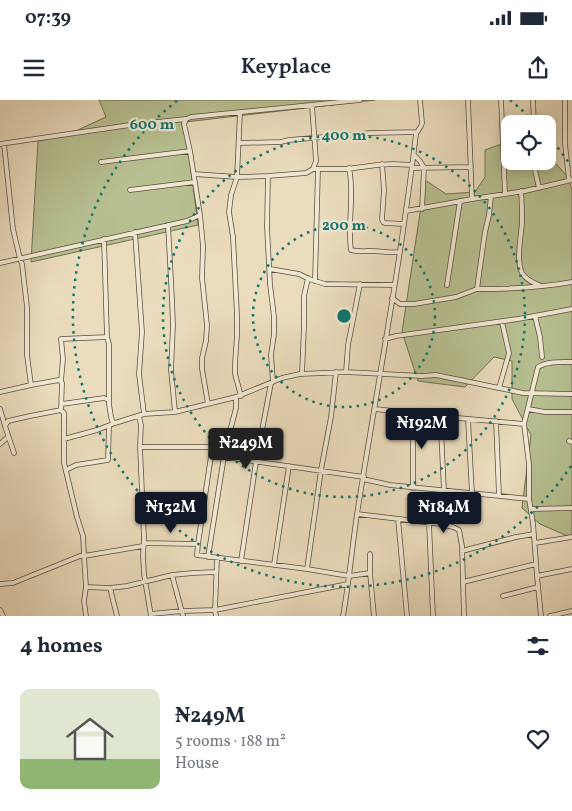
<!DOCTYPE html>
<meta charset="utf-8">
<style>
body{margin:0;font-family:Vollkorn,serif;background:#f6f6f7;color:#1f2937;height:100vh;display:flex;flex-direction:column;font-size:19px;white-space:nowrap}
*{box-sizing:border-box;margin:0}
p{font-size:16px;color:#747a83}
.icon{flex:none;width:28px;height:28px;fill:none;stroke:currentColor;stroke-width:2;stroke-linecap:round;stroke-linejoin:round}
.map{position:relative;height:516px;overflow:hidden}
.drawer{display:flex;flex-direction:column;background:#fff;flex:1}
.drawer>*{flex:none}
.controls{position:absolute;left:501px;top:15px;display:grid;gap:10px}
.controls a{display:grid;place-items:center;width:55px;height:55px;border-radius:10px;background:#fff;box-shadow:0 2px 12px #0003;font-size:25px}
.price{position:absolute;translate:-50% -42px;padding:0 11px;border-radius:5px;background:#111827;color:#fff;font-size:16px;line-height:32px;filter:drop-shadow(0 1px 2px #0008)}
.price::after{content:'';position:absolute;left:50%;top:30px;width:15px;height:11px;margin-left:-8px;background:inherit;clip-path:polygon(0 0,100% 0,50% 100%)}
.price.active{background:#222;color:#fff}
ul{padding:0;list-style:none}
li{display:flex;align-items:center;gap:15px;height:125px;padding:0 20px}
li span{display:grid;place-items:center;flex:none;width:140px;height:100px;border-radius:10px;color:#555}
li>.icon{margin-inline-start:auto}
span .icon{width:60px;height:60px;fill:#fffc;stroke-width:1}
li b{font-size:21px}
h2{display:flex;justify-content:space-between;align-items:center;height:60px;padding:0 20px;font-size:21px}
.status{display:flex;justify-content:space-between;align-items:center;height:35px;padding:0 25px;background:#fff;direction:ltr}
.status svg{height:14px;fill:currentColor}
header{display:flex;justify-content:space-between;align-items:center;height:65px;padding:0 20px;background:#fff;font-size:22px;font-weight:600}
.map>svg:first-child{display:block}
</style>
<div class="status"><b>07:39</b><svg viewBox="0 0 49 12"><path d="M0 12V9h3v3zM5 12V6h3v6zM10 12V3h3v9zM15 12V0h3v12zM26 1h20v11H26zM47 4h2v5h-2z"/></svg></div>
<header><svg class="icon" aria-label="menu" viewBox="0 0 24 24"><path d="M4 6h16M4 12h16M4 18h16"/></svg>Keyplace<svg class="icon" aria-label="share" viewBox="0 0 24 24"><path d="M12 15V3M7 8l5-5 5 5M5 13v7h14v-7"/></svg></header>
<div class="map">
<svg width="572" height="516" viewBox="0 0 572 516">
<rect width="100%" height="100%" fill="#eadcbd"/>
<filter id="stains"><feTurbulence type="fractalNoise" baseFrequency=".004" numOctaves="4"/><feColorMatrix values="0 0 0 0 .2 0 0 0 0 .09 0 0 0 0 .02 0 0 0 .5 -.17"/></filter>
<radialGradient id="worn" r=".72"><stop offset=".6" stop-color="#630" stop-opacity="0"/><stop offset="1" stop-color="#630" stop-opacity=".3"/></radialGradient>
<!-- green -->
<path fill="#b7c091" stroke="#706f52" d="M 99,0 L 375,0 L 185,22 L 198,125 L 31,162 L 38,41 L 78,30 L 106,17 Z
M 510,41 L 510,61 L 548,61 L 548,55 L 568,77 L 572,90 L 572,438 L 540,424 L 522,408 L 531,335 L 512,299 L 512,261 L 494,257 L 465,287 L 418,281 L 402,232 L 425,80 L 446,94 L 475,92 L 485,77 L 485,50 Z"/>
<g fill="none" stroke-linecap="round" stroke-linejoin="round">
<!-- street casing -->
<g stroke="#5a4e3e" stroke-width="5.5">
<path id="street" d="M 468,0 L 472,99
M 501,0 L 505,93
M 533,0 L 534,24
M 565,0 L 565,44 L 569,80
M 312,5 L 316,61 L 313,69
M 240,12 L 237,77 L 231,95 L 229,112 L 233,137 L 237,215 L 237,235 L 235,263 L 235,274 L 241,296
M 239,43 L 281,42 L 289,40 L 371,33 L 417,32
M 0,44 L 130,25 L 186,19
M 4,44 L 13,129 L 20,159 L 22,164 L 27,207 L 27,255 L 31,285
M 414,55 L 420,61 L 424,68 L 422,109
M 533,61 L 539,88
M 101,62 L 190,51
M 382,64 L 384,90 L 382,119 L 383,122 L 385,123 L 404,124
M 349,68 C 355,96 347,123 351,150 C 358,152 366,151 373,151 C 382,151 389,153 399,152
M 412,68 L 471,67
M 194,74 L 237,77 L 268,76 L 306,73 L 313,69 L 347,69 L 377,65 L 393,64 L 412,65
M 268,76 L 267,127 L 270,184 L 274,217 L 274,234 L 271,255 L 273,282
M 130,90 L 195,82
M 521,91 C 522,102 522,112 522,123 C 521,136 516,161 522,173 C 526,180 534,183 541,186
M 406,111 L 472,99 L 525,91 L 572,80
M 200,115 L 203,146 L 202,178 L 207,225 L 206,241 L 202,258 L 202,269 L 208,304
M 168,125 L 172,200 L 173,225 L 171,270 L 175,312
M 135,132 L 142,232 L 139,274 L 144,314
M 104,139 L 107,237 L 109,244 L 109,304 L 111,317 L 113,323 L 115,323 L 144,314 L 175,312 L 236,297 L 282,278 L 300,274 L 346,272 L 422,276 L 436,275 L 499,288 L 509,253 L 502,222
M 0,163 L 187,121 L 200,115 L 190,51 L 184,24 L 186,19 L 191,17 L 360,0
M 270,169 L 299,174 L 309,179 L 325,184 L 394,185
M 315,181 L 318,69
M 447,185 L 460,101
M 477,189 C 509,189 541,188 572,182
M 392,198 L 400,204 L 414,204 L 456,197 L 477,189 L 485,132 L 489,115 L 491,96
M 535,216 L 540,237 L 542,257
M 385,239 L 396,236 L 518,219 L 572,209
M 346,272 L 348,245 L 360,184
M 302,274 L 304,226 L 304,196 L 308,178
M 61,281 L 63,259 L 61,239 L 107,237
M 499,288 L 523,293 L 572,294
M 0,292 L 31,285 L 59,280 L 62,283 L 61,310
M 62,304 L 104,298 L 109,300
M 0,309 L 5,326
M 375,309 L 447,317 L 524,324
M 528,309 L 545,312 L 572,312
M 411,313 L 413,332 L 413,388
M 139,316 L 141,325 L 140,347 L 144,438 L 143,456 L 144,474 L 151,516
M 441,316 L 441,330 L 444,391
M 468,319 L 472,394
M 496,321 L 499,396
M 569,341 L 572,342
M 0,344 L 8,337
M 140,347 L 210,347 L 212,349 L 198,444 L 197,455 L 307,469 L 349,476 L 370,473
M 14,353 L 5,326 L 8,321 L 30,316 L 61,310 L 64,313 L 64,339
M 212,353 L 224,357 L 364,377
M 66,370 L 76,365 L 108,360 L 109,326
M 363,379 L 390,385 L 529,399
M 531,409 L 572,408
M 143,413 L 167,410 L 179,410 L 203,413
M 357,414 L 441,424 L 453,427 L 459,430 L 462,446 L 464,516
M 398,419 L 407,516
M 429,423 L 433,516
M 441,424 L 446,391
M 144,443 L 198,444
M 535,443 L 572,437
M 462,451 L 516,437 L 534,434
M 370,454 L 370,473 L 374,516
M 208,457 L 225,350 L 236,308 L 236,297
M 241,461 L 256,362 L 271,283
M 274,465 L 289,366
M 307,469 L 321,370 L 331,317 L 336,272
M 172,475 L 183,516
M 537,476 L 572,469
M 463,482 L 536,464
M 0,484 L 13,483 L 80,456 L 84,456 L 83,436 L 77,417 L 64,363 L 64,339 L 97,330 L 115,323
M 86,487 L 110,488 L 127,486 L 172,475 L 193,473 L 216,472
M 110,488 L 117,516
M 503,496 L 538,487
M 0,510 L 3,516
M 151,514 L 182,511 L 215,510 L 348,484
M 86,516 L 84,501 L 86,487 L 84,456 L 143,446
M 216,516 L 215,510 L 217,458
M 343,516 C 349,482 352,448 357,414 C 377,288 401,161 416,34 L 421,26 L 422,23 L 420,0
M 541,516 L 537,476 L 533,423 L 529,399 L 529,364 L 524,324 L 538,267 C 548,261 561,262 572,262
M 550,516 L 572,511"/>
</g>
<!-- street -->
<use href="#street" stroke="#f1e8d4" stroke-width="4"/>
</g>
<!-- distance rings -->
<g fill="none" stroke="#0f766e" stroke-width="2.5" stroke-dasharray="2.5 5">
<circle cx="344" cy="216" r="91"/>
<circle cx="344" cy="216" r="181"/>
<path d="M571 366A272 272 0 1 1 178 0M510 0A272 272 0 0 1 536 24M548 36A272 272 0 0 1 571 66"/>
</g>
<circle cx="344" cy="216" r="8" fill="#0f766e" stroke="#f1e8d4" stroke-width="2.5"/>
<g font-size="15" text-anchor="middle" font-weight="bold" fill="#0f766e" stroke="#f1e8d4" stroke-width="4.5" stroke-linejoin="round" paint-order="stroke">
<text x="152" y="29">600 m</text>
<text x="344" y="40">400 m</text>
<text x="344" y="130">200 m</text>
</g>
<rect width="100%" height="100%" filter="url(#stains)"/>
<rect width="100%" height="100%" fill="url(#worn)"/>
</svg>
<div class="controls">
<a><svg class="icon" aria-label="locate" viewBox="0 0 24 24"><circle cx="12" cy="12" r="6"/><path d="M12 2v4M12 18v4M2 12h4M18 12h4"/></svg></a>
</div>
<b class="price" style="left:422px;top:350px">₦192M</b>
<b class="price active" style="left:246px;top:370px">₦249M</b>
<b class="price" style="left:171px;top:434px">₦132M</b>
<b class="price" style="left:444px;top:434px">₦184M</b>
</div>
<section class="drawer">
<h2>4 homes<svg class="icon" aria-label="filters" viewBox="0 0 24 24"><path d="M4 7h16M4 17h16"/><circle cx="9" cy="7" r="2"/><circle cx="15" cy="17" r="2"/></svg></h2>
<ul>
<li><span style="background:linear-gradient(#dfe7d0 70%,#8fb573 0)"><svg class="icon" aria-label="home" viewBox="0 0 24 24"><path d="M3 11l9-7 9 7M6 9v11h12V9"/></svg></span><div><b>₦249M</b><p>5 rooms · 188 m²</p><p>House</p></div><svg class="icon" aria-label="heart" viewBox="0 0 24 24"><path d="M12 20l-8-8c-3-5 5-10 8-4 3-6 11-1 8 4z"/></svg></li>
</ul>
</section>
